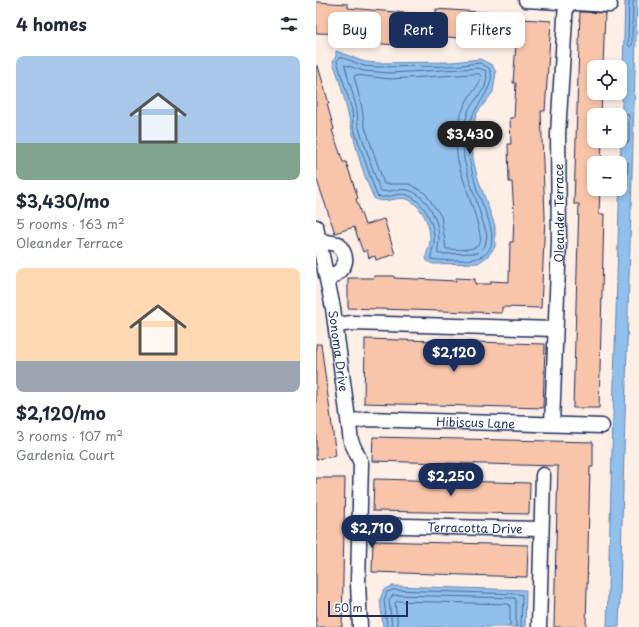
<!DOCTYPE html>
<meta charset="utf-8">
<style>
body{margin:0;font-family:"Playpen Sans",sans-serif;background:#f6f6f7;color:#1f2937;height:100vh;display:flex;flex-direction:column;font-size:15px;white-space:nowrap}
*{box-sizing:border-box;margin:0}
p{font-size:13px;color:#747a83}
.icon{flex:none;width:22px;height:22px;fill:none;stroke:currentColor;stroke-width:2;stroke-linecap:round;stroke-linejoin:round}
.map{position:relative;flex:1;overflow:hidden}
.panel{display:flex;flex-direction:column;background:#fff;width:316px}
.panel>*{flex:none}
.guide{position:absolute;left:12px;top:12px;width:251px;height:36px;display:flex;gap:8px}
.buttons{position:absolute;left:271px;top:60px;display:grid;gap:8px}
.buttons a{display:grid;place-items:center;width:40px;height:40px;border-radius:8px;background:#fff;box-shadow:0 2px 6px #0003;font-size:20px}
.scale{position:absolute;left:12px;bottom:10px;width:80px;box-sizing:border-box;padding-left:4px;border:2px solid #1b2f5e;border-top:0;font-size:11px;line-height:14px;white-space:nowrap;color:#1b2f5e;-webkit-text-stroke:3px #fff;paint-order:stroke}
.price{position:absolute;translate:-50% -34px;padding:0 9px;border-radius:14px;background:#1b2f5e;color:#fff;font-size:13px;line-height:26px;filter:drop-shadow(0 1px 2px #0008)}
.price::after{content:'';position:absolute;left:50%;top:24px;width:12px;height:9px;margin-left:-6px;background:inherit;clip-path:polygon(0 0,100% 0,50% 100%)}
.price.current{background:#222;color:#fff}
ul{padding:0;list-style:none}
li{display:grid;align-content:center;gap:8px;height:212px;padding:0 16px}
li span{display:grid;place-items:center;height:124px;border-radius:8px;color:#555}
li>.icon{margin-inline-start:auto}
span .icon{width:72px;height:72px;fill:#fffc;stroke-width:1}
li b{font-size:17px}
h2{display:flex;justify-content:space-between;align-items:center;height:48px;padding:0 16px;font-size:17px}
.chip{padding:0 14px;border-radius:8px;background:#fff;box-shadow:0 2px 6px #0003;font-size:14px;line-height:36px}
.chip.current{background:#1b2f5e;color:#fff}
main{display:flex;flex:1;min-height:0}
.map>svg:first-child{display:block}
</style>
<main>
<section class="panel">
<h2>4 homes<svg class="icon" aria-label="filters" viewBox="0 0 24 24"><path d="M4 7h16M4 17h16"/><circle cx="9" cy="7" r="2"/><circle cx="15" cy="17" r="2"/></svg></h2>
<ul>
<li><span style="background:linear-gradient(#a9c7e8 70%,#7fa58c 0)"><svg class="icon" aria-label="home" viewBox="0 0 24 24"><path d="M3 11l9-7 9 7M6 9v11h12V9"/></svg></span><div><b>$3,430/mo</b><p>5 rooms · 163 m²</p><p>Oleander Terrace</p></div></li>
<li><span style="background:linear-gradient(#ffd9b3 75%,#9aa5b1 0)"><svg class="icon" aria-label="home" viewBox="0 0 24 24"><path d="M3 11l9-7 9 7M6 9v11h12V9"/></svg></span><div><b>$2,120/mo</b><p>3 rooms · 107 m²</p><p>Gardenia Court</p></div></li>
</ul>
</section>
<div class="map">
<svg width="323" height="627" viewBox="0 0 323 627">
<rect width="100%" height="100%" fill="#fdeee6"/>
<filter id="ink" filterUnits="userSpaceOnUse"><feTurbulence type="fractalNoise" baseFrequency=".025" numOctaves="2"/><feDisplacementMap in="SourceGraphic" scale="8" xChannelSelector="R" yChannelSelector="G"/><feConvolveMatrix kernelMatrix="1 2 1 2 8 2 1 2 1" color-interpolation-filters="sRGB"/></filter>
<g filter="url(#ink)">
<!-- water -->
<path fill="#91c0ec" stroke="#6286b3" d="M 309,0 L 321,0 L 303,627 L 291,627 Z
M 20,51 L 49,62 L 61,63 L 136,62 L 164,59 L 176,65 L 180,72 L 177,92 L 161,113 L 155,132 L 157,158 L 161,176 L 179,226 L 179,247 L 172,256 L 162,263 L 117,264 L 111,261 C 108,255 114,248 114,241 C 115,226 106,205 91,199 C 80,196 67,205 58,198 C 37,155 34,106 17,62 L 20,56 Z
M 76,586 L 210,590 L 209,627 L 67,627 L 64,599 L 68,590 Z"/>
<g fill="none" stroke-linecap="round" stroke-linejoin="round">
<!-- shore -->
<path stroke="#4a6997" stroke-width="1" d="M 313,0 L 312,45 L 314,47 L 316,45 L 317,0
M 25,57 L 48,66 L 60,67 L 136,66 L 164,63 L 173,68 C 184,86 152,110 151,133 C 151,153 156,172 161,190 C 171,218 196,260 145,260 C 136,260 124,261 115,259 C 114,254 118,247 118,241 C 119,224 108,201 91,195 C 82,192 69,200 61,196 L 37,126 L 36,110 L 21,61 Z
M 29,65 L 48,71 L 74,73 L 163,68 L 170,71 L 171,77 L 169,87 L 153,109 L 146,132 L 148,159 L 153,178 L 171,235 L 169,246 L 162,253 L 122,254 C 121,250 123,244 123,239 C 123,220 111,195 92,190 C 82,188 73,193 64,191 L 42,125 L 41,110 Z
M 163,74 L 165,76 C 164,85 158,90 153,97 C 141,118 138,138 142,161 C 145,176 168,234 164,243 C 159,252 139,249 130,249 L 125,216 L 109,193 L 93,184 L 68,184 L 48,124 L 46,108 L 38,76 L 40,75 L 74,79 Z
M 304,119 L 308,118 L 311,114 L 313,115 L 313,142 L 310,143 L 304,137
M 304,167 L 309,162 L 312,162 L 311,190 L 308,190 L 304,185
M 71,627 L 68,600 L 71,592 L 77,590 L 204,594 L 206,595 L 205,627
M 76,627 L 73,600 L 77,595 L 199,598 L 200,600 L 200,627
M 82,627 L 79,603 L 81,601 L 193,604 L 194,606 L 194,627"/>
</g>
<!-- building -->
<path fill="#f9c5aa" stroke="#1b2f5e" d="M 0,2 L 32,4 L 32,8 L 91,13 L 120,14 L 120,9 L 193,14 L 193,18 L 235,21 L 229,111 L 225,111 L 229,217 L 225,308 L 186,307 L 186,313 L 32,308 L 32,278 L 58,278 L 58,276 L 78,276 L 78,278 L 140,281 L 140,278 L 159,279 L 159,284 L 175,284 L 175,281 L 193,282 L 194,242 L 197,242 L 198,214 L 196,182 L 193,182 L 192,144 L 195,144 L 194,118 L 198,118 L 200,83 L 197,83 L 200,44 L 166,42 L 165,45 L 146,44 L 146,38 L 130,37 L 130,41 L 110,40 L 110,44 L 84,42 L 84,45 L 65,44 L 65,42 L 37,40 L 38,34 L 0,33 Z
M 264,12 L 289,13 L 287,67 L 278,67 L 278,93 L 286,93 L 285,115 L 278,115 L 278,141 L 286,141 L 285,163 L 278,163 L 278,189 L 284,189 L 283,214 L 288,214 L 283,408 L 257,408 L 263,204 L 258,204 Z
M 0,66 L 2,66 L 13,104 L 11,104 L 18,129 L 16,130 L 27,162 L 30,162 L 42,198 L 40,199 L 49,225 L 68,219 L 79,254 L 60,260 L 59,256 L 53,258 L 51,250 L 47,252 L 38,227 L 19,233 L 0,177 Z
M 49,339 L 229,344 L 227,408 L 48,403 Z
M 0,344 L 5,344 L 20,456 L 0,459 Z
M 57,437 L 277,442 L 277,467 L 274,467 L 270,627 L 238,627 L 242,466 L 56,461 Z
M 0,478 L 29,478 L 26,627 L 0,627 Z
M 58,479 L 214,483 L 213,514 L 57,511 Z
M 57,541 L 212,545 L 211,577 L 56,572 Z"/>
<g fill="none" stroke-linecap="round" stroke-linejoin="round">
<!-- minor casing -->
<g stroke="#1b2f5e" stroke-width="17">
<g id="minor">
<path d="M 210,0 L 294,5"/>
<path id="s1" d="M 0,227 L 17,308 L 35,441 L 45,463 L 42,583 L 44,627"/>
<path d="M 4,241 L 22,244 C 36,261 28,269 12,280"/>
<path d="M 20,325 L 36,323 L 239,329"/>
<path id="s2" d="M 33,422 L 50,419 L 286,426"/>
<path id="s3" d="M 236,424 L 243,241 L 242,134 L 250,2"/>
<path id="s4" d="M 44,525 L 225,529"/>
<path d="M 223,627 L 227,475"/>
</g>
</g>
<!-- minor -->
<use href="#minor" stroke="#fff" stroke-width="14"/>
</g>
</g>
<g text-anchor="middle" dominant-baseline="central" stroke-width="3" stroke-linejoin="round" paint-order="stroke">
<!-- street labels -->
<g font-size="12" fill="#1b2f5e" stroke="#fff">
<text stroke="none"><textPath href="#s3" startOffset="211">Oleander Terrace</textPath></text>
<text stroke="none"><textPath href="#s1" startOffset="126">Sonoma Drive</textPath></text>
<text stroke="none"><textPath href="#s2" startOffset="127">Hibiscus Lane</textPath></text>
<text stroke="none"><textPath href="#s4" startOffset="115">Terracotta Drive</textPath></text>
</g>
</g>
</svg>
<div class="buttons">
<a><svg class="icon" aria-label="locate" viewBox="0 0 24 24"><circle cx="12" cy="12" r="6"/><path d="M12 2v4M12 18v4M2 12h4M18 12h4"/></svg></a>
<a>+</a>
<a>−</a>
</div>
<div class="scale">50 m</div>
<b class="price current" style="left:154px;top:155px">$3,430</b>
<b class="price" style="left:138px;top:373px">$2,120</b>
<b class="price" style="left:135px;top:497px">$2,250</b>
<b class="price" style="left:56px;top:549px">$2,710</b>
<div class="guide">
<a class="chip">Buy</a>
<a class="chip current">Rent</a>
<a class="chip">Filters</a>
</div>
</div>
</main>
